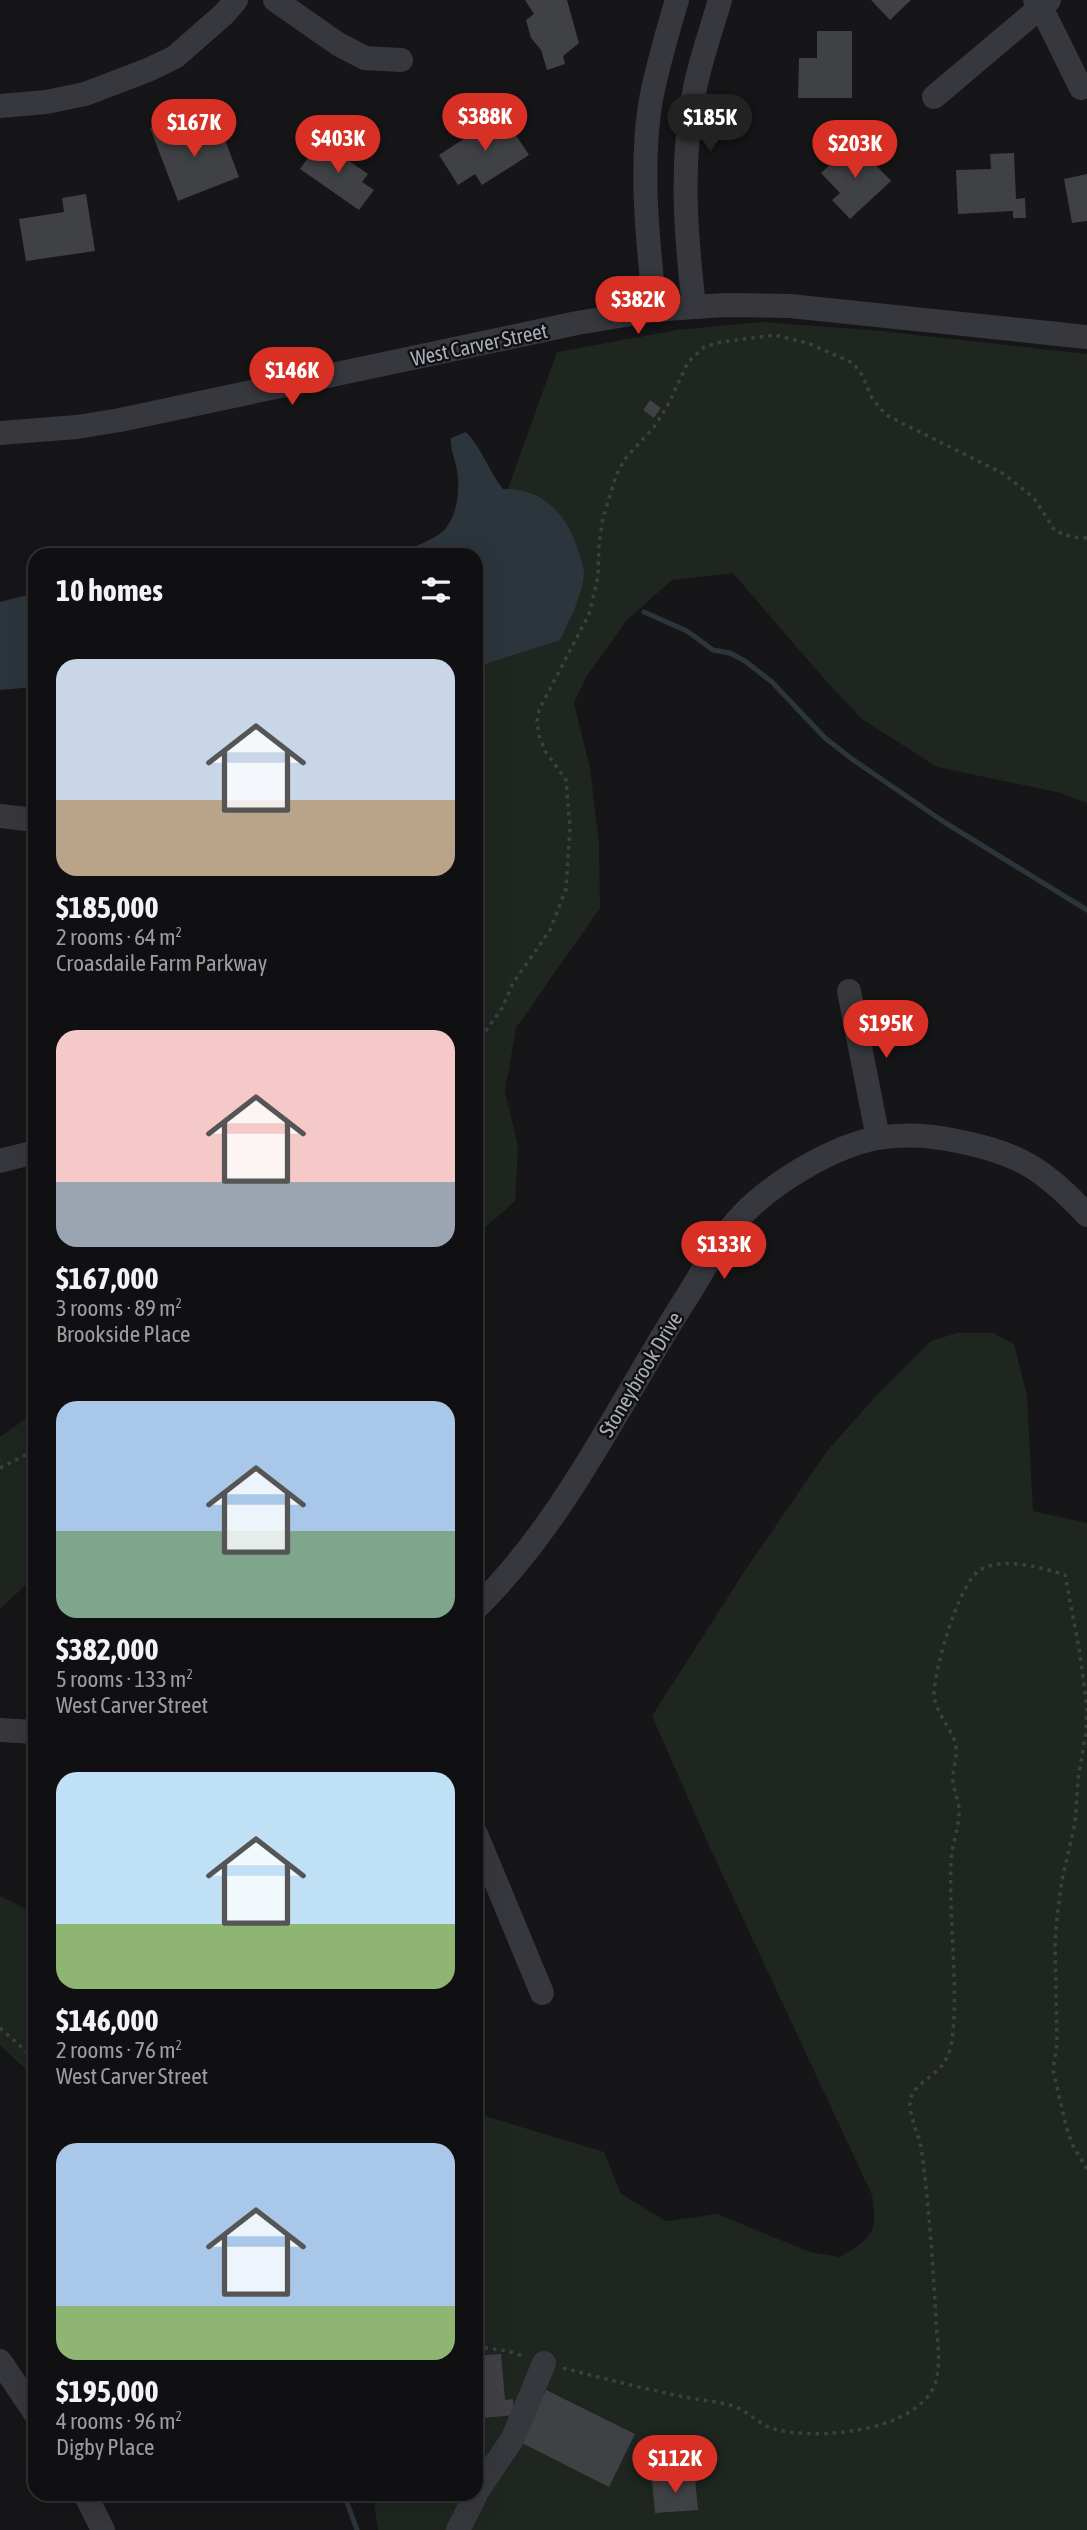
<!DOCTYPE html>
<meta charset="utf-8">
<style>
body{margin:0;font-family:"Asap Condensed",sans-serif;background:#19191b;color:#f1f3f6;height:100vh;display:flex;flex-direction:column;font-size:26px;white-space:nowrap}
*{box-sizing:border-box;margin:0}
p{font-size:23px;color:#9c9d9f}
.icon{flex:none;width:38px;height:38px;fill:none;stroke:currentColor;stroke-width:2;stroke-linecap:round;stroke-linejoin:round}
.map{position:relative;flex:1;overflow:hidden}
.sheet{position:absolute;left:28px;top:548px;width:455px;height:1953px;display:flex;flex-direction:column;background:#101012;border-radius:21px;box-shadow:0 7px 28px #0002,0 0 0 2px #303032}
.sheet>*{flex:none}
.price{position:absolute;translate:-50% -60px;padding:0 16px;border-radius:24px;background:#d93025;color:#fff;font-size:23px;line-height:46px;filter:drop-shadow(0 2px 4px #0008)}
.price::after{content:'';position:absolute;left:50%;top:42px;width:21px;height:16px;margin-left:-10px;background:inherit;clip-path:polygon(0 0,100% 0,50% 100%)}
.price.current{background:#222;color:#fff}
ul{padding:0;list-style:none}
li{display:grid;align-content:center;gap:14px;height:371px;padding:0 28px}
li span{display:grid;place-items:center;height:217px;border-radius:21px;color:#555}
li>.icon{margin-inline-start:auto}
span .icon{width:126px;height:126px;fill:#fffc;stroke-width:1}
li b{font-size:30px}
h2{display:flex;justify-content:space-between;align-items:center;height:84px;padding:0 28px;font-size:30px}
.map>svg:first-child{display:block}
</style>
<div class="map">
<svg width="1087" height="2530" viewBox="0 0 1087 2530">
<rect width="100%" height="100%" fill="#161618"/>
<!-- green -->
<path fill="#1e261f" d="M 762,322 L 882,331 L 1087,354 L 1087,803 L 1061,793 L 937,767 L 862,719 L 826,681 L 733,573 L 672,580 L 627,620 L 586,677 L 574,703 L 590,768 L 599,844 L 600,908 L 516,1028 L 505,1091 L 518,1147 L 515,1201 L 476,1236 L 476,578 L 557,352 L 677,330 Z
M 957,1333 L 993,1333 L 1014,1344 L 1027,1396 L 1033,1511 L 1087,1523 L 1087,2530 L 378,2530 L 373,2494 L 476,2494 L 476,2128 L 482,2115 L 604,2152 L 621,2194 L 666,2221 L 717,2214 L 810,2252 L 840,2257 C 872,2238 878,2234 872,2195 L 711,1850 L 652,1716 L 744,1572 L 827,1451 L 875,1397 L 931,1341 Z
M 35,1412 L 35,1576 L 0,1609 L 0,1437 Z
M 0,1896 L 35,1913 L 35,2078 L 0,2045 Z"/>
<!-- water -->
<path fill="#2c353c" d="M 466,432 C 482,448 489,472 503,489 C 545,488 568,516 579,553 C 581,559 584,567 584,574 C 582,597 570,619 560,640 L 476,667 L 476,555 L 392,555 C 407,549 437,540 446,528 C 458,513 460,488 457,470 C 455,459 450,449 451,438 Z
M 35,593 L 35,687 L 0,690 L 0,602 Z"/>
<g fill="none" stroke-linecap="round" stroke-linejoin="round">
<!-- stream -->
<path stroke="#2c353c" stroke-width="5" d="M 644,612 L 687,631 L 713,650 L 730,653 L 745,661 L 772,682 L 825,738 L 852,759 L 944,822 L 1087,910
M 344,2494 L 357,2530"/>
</g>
<!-- building -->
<path fill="#404145" d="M 525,0 L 567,0 L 579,43 L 563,56 L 565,64 L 547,70 L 541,50 L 531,38 L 526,20 L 534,14 Z
M 871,0 L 911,0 L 890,20 Z
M 817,31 L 852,31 L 852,98 L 798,98 L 799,58 L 817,58 Z
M 502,114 L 529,155 L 482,185 L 475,174 L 458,185 L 439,155 Z
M 175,119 L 183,140 L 220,126 L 239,177 L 178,201 L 150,128 Z
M 320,141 L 368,174 L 362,182 L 374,190 L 359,210 L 300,169 Z
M 854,142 L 891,181 L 850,219 L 832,200 L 840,193 L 821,173 Z
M 1014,153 L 1016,199 L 1025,198 L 1026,218 L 1013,218 L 1013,211 L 958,214 L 956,170 L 991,169 L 990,154 Z
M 1087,174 L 1087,221 L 1072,223 L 1064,179 Z
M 86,194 L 95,251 L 26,261 L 19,219 L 64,212 L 62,198 Z
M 650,400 L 661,408 L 654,418 L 643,410 Z
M 501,2354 L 505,2400 L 513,2399 L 514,2415 L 483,2418 L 482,2401 L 476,2402 L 476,2356 Z
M 546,2390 L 635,2434 L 609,2487 L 520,2442 Z
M 695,2477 L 698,2510 L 655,2513 L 652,2480 Z
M 226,2494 L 257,2494 L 248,2498 L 246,2494 L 229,2502 Z"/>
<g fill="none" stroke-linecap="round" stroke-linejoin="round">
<!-- path -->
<path stroke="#3d3f44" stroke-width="3.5" stroke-dasharray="3.5 5" stroke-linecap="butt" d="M 476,1045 L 502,1008 L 513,983 L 550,930 L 566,889 L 570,828 L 566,780 L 545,751 L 539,735 L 537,721 L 539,710 L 589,614 L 598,577 L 599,543 L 603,518 L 616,476 L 624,460 L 654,427 L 668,405 L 688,362 L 704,347 L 721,342 L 775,335 L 808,343 L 853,363 L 862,375 L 872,398 L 886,415 L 1004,474 L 1034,498 L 1055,531 L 1072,537 L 1087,538
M 0,1468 L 35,1450
M 0,2028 L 27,2052 L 35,2056
M 476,2347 L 508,2351 L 525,2357
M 563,2368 C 602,2378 641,2388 680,2396 C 697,2400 717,2401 733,2406 C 748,2411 759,2425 774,2429 C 811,2439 879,2433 911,2411 C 922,2404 933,2393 936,2381 C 941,2362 937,2339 936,2320 C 933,2264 929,2208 922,2153 C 920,2137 912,2123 910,2107 C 908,2084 935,2079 945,2061 C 953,2049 953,2030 954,2016 C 956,1964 949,1913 951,1861 C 952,1843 960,1826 959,1808 C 958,1799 954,1791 953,1782 C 952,1768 959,1756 955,1742 C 950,1726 934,1711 934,1693 C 935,1667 959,1583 980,1570 C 1002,1556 1044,1568 1065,1575 L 1079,1648 L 1087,1707 L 1086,1732 L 1078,1779 L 1075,1823 L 1062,1880 L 1057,1918 L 1055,1942 L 1057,2044 L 1053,2070 L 1066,2126 L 1072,2144 L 1087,2169"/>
<!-- minor -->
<path stroke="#37383d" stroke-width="24" d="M 275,0 L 338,44 L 365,58 L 401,60
M 1035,0 L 1041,7 L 1081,88
M 934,97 L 1049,0
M 0,106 L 46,102 L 85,94 L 148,70 L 175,57 L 224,14 L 236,0
M 694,307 C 686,237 680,163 694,93 C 700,61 711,31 720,0
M 655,310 C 648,243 640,172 650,105 C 656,70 667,34 677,0
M 0,433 L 77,427 L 120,420 L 577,323 L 655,310 L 694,307 L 727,305 L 790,306 L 1087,337
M 0,816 L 35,820
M 849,991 L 878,1138
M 0,1161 L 35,1152
M 476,1608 C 563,1524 619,1404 683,1303 C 702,1274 718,1240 742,1215 C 774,1182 833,1146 878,1138 C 901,1134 924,1135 947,1139 C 1015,1152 1039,1164 1087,1215
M 0,1730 L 35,1732
M 476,1834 L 542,1993
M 0,2361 L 35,2413
M 476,2493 L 513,2438 L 544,2363
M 85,2494 L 103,2530
M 458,2530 L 476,2494"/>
</g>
<g text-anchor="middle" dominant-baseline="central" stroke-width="5" stroke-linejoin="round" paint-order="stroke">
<!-- street labels -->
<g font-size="21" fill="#a8adb8" stroke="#111113">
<text transform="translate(479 344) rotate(-12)">West Carver Street</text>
<text transform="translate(640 1374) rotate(-59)">Stoneybrook Drive</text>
</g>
</g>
</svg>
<b class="price" style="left:485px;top:153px">$388K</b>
<b class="price current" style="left:710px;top:154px">$185K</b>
<b class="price" style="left:194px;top:159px">$167K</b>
<b class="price" style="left:338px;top:175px">$403K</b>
<b class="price" style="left:855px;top:180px">$203K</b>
<b class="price" style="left:638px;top:336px">$382K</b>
<b class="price" style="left:292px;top:407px">$146K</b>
<b class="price" style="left:886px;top:1060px">$195K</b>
<b class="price" style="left:724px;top:1281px">$133K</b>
<b class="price" style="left:675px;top:2495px">$112K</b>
<section class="sheet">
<h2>10 homes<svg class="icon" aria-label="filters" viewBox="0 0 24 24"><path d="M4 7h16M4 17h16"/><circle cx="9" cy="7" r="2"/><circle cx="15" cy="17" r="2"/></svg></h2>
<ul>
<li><span style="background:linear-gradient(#c9d6e8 65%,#b9a48a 0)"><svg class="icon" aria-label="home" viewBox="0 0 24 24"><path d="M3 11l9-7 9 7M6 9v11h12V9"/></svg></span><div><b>$185,000</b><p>2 rooms · 64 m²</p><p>Croasdaile Farm Parkway</p></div></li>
<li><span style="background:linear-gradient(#f6c9c9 70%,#9aa5b1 0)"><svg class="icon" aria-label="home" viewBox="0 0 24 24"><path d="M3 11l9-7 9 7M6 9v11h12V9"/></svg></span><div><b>$167,000</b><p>3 rooms · 89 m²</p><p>Brookside Place</p></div></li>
<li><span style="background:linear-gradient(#a9c7e8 60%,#7fa58c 0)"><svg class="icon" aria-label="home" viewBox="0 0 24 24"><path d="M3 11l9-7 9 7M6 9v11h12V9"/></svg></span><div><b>$382,000</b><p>5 rooms · 133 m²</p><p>West Carver Street</p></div></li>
<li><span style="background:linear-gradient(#bfe0f5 70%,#8fb573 0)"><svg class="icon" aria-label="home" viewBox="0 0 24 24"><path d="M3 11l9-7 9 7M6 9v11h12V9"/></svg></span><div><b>$146,000</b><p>2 rooms · 76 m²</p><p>West Carver Street</p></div></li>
<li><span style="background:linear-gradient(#a9c7e8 75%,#8fb573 0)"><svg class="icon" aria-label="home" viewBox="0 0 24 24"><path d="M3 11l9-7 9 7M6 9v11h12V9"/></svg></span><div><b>$195,000</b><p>4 rooms · 96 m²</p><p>Digby Place</p></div></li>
</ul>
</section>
</div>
